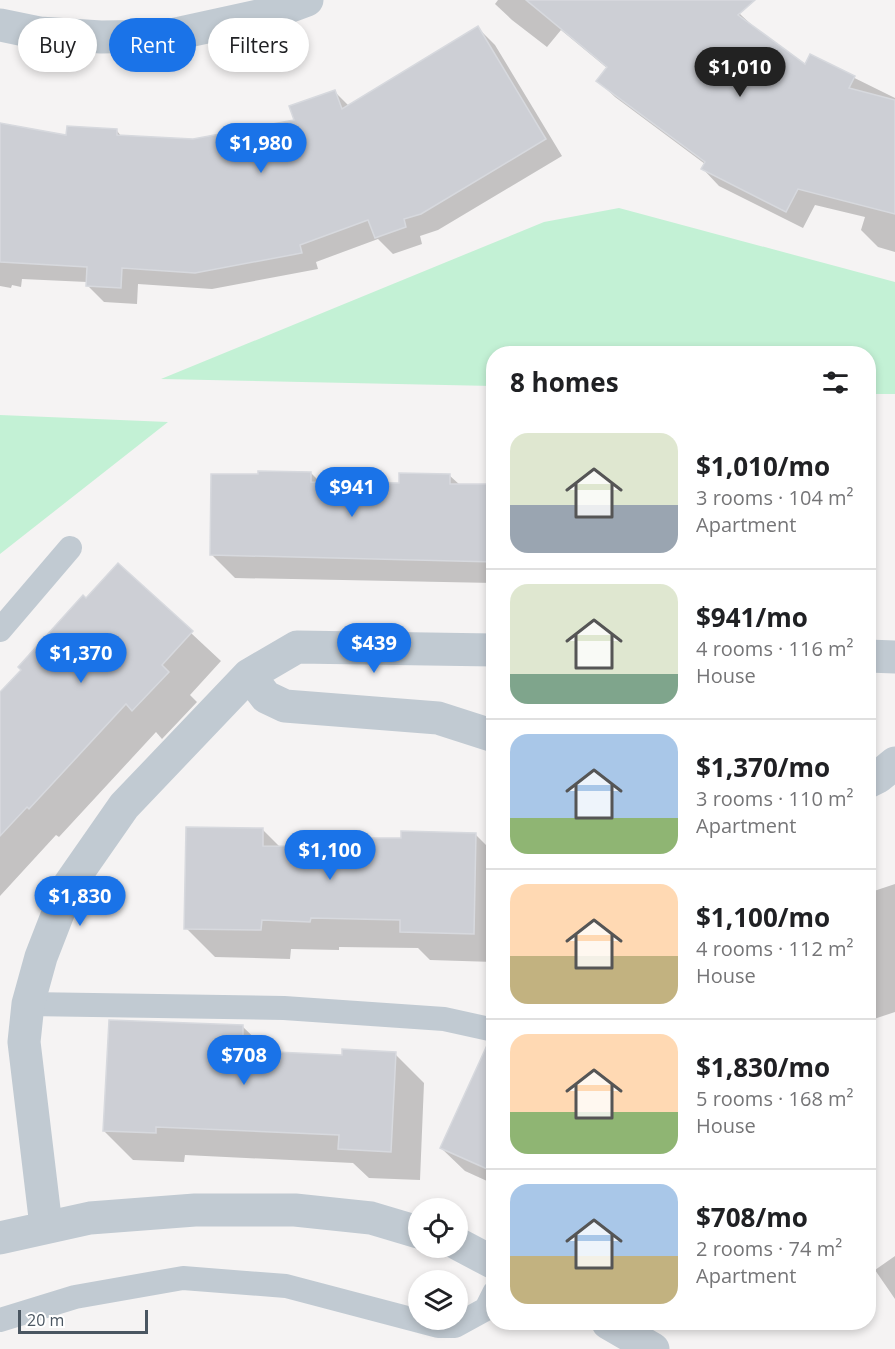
<!DOCTYPE html>
<meta charset="utf-8">
<style>
body{margin:0;font-family:"Open Sans",sans-serif;background:#f2f2f2;color:#202124;height:100vh;display:flex;flex-direction:column;font-size:22px;white-space:nowrap}
*{box-sizing:border-box;margin:0}
p{font-size:20px;color:#757577}
.icon{flex:none;width:33px;height:33px;fill:none;stroke:currentColor;stroke-width:2;stroke-linecap:round;stroke-linejoin:round}
.map{position:relative;flex:1;overflow:hidden}
.panel{position:absolute;left:486px;top:346px;width:390px;height:984px;display:flex;flex-direction:column;background:#fff;border-radius:24px;box-shadow:0 3px 9px #0003}
.panel>*{flex:none}
.hud{position:absolute;left:18px;top:18px;width:378px;height:54px;display:flex;gap:12px}
.fabs{position:absolute;left:408px;top:1198px;display:grid;gap:12px}
.fabs a{display:grid;place-items:center;width:60px;height:60px;border-radius:50%;background:#fff;box-shadow:0 3px 9px #0003;font-size:30px}
.scale{position:absolute;left:18px;bottom:15px;width:130px;box-sizing:border-box;padding-left:6px;border:3px solid #4a5661;border-top:0;font-size:16px;line-height:21px;white-space:nowrap;color:#4a5661;-webkit-text-stroke:4px #fff;paint-order:stroke}
.price{position:absolute;translate:-50% -51px;padding:0 14px;border-radius:21px;background:#1a73e8;color:#fff;font-size:20px;line-height:39px;filter:drop-shadow(0 2px 3px #0008)}
.price::after{content:'';position:absolute;left:50%;top:36px;width:18px;height:14px;margin-left:-9px;background:inherit;clip-path:polygon(0 0,100% 0,50% 100%)}
.price.active{background:#222;color:#fff}
ul{padding:0;list-style:none}
li{display:flex;align-items:center;gap:18px;height:150px;padding:0 24px}
li+li{border-top:2px solid #e0e0e0}
li span{display:grid;place-items:center;flex:none;width:168px;height:120px;border-radius:18px;color:#555}
li>.icon{margin-inline-start:auto}
span .icon{width:72px;height:72px;fill:#fffc;stroke-width:1}
li b{font-size:26px}
h2{display:flex;justify-content:space-between;align-items:center;height:72px;padding:0 24px;font-size:26px}
.pill{padding:0 21px;border-radius:27px;background:#fff;box-shadow:0 3px 9px #0003;font-size:21px;line-height:54px}
.pill.active{background:#1a73e8;color:#fff}
.map>svg:first-child{display:block}
</style>
<div class="map">
<svg width="895" height="1349" viewBox="0 0 895 1349">
<rect width="100%" height="100%" fill="#f5f3f3"/>
<!-- green -->
<path fill="#c3f1d5" d="M 619,208 L 895,282 L 895,394 L 869,394 L 868,354 L 494,354 L 493,386 L 161,379 L 544,222 Z
M 0,415 L 168,422 L 0,554 Z"/>
<!-- shadow -->
<path fill="#0003" d="M 498,0 L 722,0 L 740,14 L 757,30 L 805,66 L 810,56 L 895,98 L 895,252 L 878,247 L 861,230 L 865,217 L 815,205 L 803,228 L 719,186 L 703,169 L 705,164 L 615,97 L 598,81 L 607,68 L 561,30 L 547,47 L 512,20 L 495,4 Z
M 478,28 L 495,45 L 562,156 L 438,230 L 420,236 L 422,244 L 393,254 L 378,239 L 316,262 L 318,269 L 212,289 L 138,284 L 137,304 L 104,302 L 87,285 L 87,282 L 22,279 L 21,287 L 12,285 L 11,288 L 0,286 L 0,124 L 68,137 L 117,131 L 122,137 L 193,141 L 296,121 L 335,92 L 349,106 Z
M 311,473 L 321,483 L 400,485 L 449,475 L 460,485 L 494,486 L 494,583 L 235,578 L 211,554 Z
M 118,565 L 221,661 L 190,695 L 197,702 L 162,739 L 156,732 L 59,837 L 56,835 L 0,896 L 0,694 Z
M 263,830 L 280,847 L 355,848 L 402,840 L 475,834 L 494,853 L 494,962 L 430,960 L 418,948 L 339,947 L 339,950 L 291,949 L 290,959 L 215,957 L 186,928 Z
M 895,884 L 895,1012 L 871,1020 L 868,1018 L 868,893 Z
M 242,1026 L 270,1053 L 343,1057 L 395,1054 L 424,1083 L 420,1180 L 369,1178 L 353,1163 L 185,1155 L 184,1162 L 133,1160 L 104,1131 Z
M 494,1085 L 494,1188 L 487,1181 L 465,1171 L 441,1148 Z
M 895,1256 L 895,1299 L 875,1270 Z"/>
<!-- building -->
<path fill="#cdcfd5" stroke="#d7d9de" stroke-width="1.5" d="M 526,0 L 755,0 L 738,15 L 805,64 L 810,54 L 855,76 L 849,88 L 895,100 L 895,214 L 798,189 L 786,212 L 701,169 L 705,162 L 596,81 L 607,67 Z
M 478,26 L 546,139 L 421,214 L 404,219 L 406,227 L 375,238 L 368,220 L 300,245 L 302,253 L 195,273 L 122,268 L 121,288 L 86,286 L 87,267 L 0,262 L 0,123 L 66,135 L 67,126 L 117,129 L 117,135 L 193,139 L 294,120 L 289,106 L 335,90 L 342,109 Z
M 258,471 L 311,472 L 311,482 L 399,483 L 399,473 L 450,474 L 450,484 L 494,484 L 494,562 L 210,555 L 211,474 L 258,474 Z
M 118,563 L 193,631 L 162,665 L 169,672 L 132,711 L 126,704 L 29,809 L 27,807 L 0,836 L 0,692 L 21,670 L 18,667 L 83,595 L 86,598 Z
M 186,827 L 263,828 L 263,846 L 353,847 L 353,838 L 401,838 L 401,831 L 476,833 L 474,934 L 400,932 L 400,920 L 311,918 L 310,922 L 262,920 L 261,930 L 184,929 Z
M 109,1020 L 243,1025 L 243,1044 L 253,1044 L 253,1051 L 342,1055 L 342,1049 L 396,1052 L 391,1152 L 338,1149 L 339,1135 L 156,1127 L 156,1133 L 103,1131 Z
M 488,1043 L 494,1044 L 494,1172 L 440,1148 Z"/>
<g fill="none" stroke-linecap="round" stroke-linejoin="round">
<!-- service -->
<path stroke="#c1cad2" stroke-width="24" d="M 0,630 L 70,548
M 28,1004 L 284,1008 L 444,1019 L 494,1030
M 0,1320 L 75,1297 L 183,1278 L 286,1286 L 438,1326 L 455,1326 L 486,1309 L 494,1293"/>
<!-- minor -->
<path stroke="#c1cad2" stroke-width="33" d="M 0,25 L 39,33 L 101,37 L 166,36 L 272,13 L 307,0
M 868,656 L 895,657
M 249,675 L 266,697 L 285,706 L 438,718 L 494,736
M 868,782 L 878,777 L 895,763
M 46,1226 L 24,1042 L 28,1004 L 41,957 L 69,885 L 124,806 L 249,675 L 297,647 L 494,650
M 0,1238 L 90,1218 L 195,1210 L 295,1210 L 371,1218 L 418,1232
M 458,1244 L 494,1263
M 608,1323 L 653,1349"/>
</g>
</svg>
<div class="fabs">
<a><svg class="icon" aria-label="locate" viewBox="0 0 24 24"><circle cx="12" cy="12" r="6"/><path d="M12 2v4M12 18v4M2 12h4M18 12h4"/></svg></a>
<a><svg class="icon" aria-label="layers" viewBox="0 0 24 24"><path d="M12 4l9 5-9 5-9-5zM3 14l9 5 9-5"/></svg></a>
</div>
<div class="scale">20 m</div>
<b class="price active" style="left:740px;top:98px">$1,010</b>
<b class="price" style="left:261px;top:174px">$1,980</b>
<b class="price" style="left:352px;top:518px">$941</b>
<b class="price" style="left:374px;top:674px">$439</b>
<b class="price" style="left:81px;top:684px">$1,370</b>
<b class="price" style="left:330px;top:881px">$1,100</b>
<b class="price" style="left:80px;top:927px">$1,830</b>
<b class="price" style="left:244px;top:1086px">$708</b>
<div class="hud">
<a class="pill">Buy</a>
<a class="pill active">Rent</a>
<a class="pill">Filters</a>
</div>
<section class="panel">
<h2>8 homes<svg class="icon" aria-label="filters" viewBox="0 0 24 24"><path d="M4 7h16M4 17h16"/><circle cx="9" cy="7" r="2"/><circle cx="15" cy="17" r="2"/></svg></h2>
<ul>
<li><span style="background:linear-gradient(#dfe7d0 60%,#9aa5b1 0)"><svg class="icon" aria-label="home" viewBox="0 0 24 24"><path d="M3 11l9-7 9 7M6 9v11h12V9"/></svg></span><div><b>$1,010/mo</b><p>3 rooms · 104 m²</p><p>Apartment</p></div></li>
<li><span style="background:linear-gradient(#dfe7d0 75%,#7fa58c 0)"><svg class="icon" aria-label="home" viewBox="0 0 24 24"><path d="M3 11l9-7 9 7M6 9v11h12V9"/></svg></span><div><b>$941/mo</b><p>4 rooms · 116 m²</p><p>House</p></div></li>
<li><span style="background:linear-gradient(#a9c7e8 70%,#8fb573 0)"><svg class="icon" aria-label="home" viewBox="0 0 24 24"><path d="M3 11l9-7 9 7M6 9v11h12V9"/></svg></span><div><b>$1,370/mo</b><p>3 rooms · 110 m²</p><p>Apartment</p></div></li>
<li><span style="background:linear-gradient(#ffd9b3 60%,#c2b280 0)"><svg class="icon" aria-label="home" viewBox="0 0 24 24"><path d="M3 11l9-7 9 7M6 9v11h12V9"/></svg></span><div><b>$1,100/mo</b><p>4 rooms · 112 m²</p><p>House</p></div></li>
<li><span style="background:linear-gradient(#ffd9b3 65%,#8fb573 0)"><svg class="icon" aria-label="home" viewBox="0 0 24 24"><path d="M3 11l9-7 9 7M6 9v11h12V9"/></svg></span><div><b>$1,830/mo</b><p>5 rooms · 168 m²</p><p>House</p></div></li>
<li><span style="background:linear-gradient(#a9c7e8 60%,#c2b280 0)"><svg class="icon" aria-label="home" viewBox="0 0 24 24"><path d="M3 11l9-7 9 7M6 9v11h12V9"/></svg></span><div><b>$708/mo</b><p>2 rooms · 74 m²</p><p>Apartment</p></div></li>
</ul>
</section>
</div>
